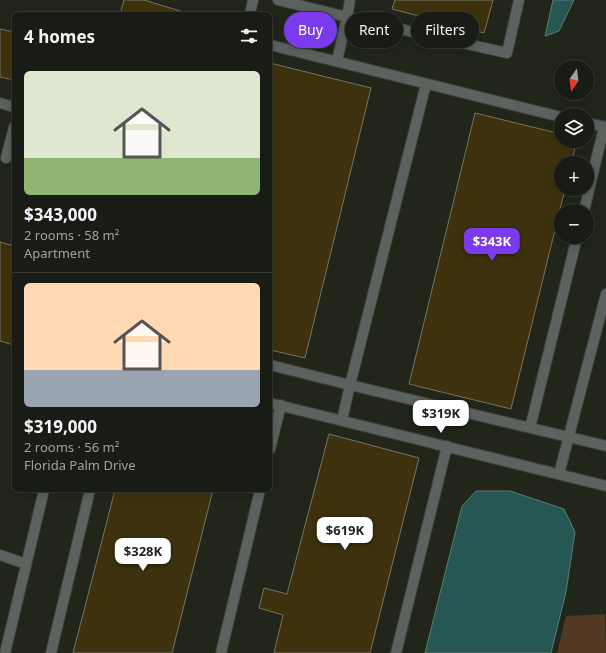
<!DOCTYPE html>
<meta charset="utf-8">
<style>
body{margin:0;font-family:"Noto Sans",sans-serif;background:#262922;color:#f1f3f6;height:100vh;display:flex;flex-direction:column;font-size:15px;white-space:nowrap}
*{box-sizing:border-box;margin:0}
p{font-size:13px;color:#9fa1a0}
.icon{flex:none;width:22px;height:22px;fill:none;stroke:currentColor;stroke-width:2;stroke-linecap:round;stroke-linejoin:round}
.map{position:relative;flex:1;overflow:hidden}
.side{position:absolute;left:12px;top:12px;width:260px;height:480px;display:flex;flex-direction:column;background:#191c14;border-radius:6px;box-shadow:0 2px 10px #0003,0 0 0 1px #373a34}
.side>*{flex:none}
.hud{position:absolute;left:284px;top:12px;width:262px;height:36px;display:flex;gap:8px}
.needle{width:26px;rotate:194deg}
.controls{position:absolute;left:554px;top:60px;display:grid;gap:8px}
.controls a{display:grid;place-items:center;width:40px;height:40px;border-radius:50%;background:#191c14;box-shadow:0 2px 10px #0003,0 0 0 1px #373a34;font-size:20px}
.price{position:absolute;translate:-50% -34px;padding:0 9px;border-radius:8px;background:#fff;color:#222;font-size:13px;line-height:26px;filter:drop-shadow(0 1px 2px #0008)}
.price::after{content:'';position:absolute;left:50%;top:24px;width:12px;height:9px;margin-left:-6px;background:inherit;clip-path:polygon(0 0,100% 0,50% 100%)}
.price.on{background:#7c3aed;color:#fff}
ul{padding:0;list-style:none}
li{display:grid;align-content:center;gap:8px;height:212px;padding:0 12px}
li+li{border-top:1px solid #373a34}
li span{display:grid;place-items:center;height:124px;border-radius:6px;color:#555}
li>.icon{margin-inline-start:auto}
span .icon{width:72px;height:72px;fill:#fffc;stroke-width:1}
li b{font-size:17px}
h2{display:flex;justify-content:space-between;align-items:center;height:48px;padding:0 12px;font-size:17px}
.pill{padding:0 14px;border-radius:18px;background:#191c14;box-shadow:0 2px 10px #0003,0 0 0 1px #373a34;font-size:14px;line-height:36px}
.pill.on{background:#7c3aed;color:#fff}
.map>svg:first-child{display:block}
</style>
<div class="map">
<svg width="606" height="653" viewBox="0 0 606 653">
<rect width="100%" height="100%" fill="#21251a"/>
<!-- green -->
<path fill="#533924" d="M 605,614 L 606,653 L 557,653 L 566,616 Z"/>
<!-- water -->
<path fill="#265752" stroke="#5a7d78" d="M 553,0 L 574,0 L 559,31 L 545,36 Z
M 476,491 L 510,491 L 564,509 L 575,532 L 566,592 L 551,653 L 425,653 L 462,506 Z"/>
<!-- building -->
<path fill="#3e320e" stroke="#777365" d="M 124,0 L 144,0 L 190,14 L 120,14 Z
M 395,0 L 493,0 L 484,33 L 392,9 Z
M 0,29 L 14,32 L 14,80 L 0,77 Z
M 270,63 L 371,88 L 305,358 L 270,350 Z
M 475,113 L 561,134 L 561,141 L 577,141 L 571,163 L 561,163 L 561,189 L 565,189 L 511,409 L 409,384 Z
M 0,242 L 14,246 L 14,345 L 0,341 Z
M 329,434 L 419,458 L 370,653 L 274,653 L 283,615 L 259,608 L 264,588 L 287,594 Z
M 115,490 L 213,490 L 172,653 L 73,653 Z"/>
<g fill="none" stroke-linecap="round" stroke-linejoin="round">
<!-- minor casing -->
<g stroke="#3e4137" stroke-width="12">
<path id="minor" d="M 278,0 L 347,17 L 337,61
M 350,0 L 347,17 L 507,53 L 519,0
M 250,14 L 253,0
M 270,45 L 561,117
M 426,84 L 350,385 L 606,446
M 0,103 L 14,107
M 587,123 L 606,127
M 6,158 L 14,127
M 584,211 L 604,127
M 270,365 L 350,385 L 342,420
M 270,403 L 606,486
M 530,428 L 577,237
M 270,449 L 281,405
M 559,474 L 606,294
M 0,555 L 26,564
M 5,653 L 44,490
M 51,653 L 90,490
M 221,653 L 260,490
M 396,653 L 447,446"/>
</g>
<!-- minor -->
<use href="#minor" stroke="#5c625e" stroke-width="10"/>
</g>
</svg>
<div class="controls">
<a><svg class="needle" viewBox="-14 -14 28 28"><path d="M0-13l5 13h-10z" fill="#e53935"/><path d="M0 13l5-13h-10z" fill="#9fa1a0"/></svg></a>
<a><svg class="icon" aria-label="layers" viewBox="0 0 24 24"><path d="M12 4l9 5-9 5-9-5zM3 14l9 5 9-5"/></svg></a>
<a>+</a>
<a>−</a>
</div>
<b class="price on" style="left:492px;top:262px">$343K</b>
<b class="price" style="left:441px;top:434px">$319K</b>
<b class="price" style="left:345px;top:551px">$619K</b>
<b class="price" style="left:143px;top:572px">$328K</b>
<div class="hud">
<a class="pill on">Buy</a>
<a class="pill">Rent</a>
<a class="pill">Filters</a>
</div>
<section class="side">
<h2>4 homes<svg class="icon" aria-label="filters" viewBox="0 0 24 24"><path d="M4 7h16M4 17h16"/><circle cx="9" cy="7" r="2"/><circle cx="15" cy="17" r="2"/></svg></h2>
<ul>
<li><span style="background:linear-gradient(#dfe7d0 70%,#8fb573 0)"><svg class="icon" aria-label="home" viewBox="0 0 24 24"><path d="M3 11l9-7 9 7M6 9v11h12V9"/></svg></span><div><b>$343,000</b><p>2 rooms · 58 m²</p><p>Apartment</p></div></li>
<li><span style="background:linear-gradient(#ffd9b3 70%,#9aa5b1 0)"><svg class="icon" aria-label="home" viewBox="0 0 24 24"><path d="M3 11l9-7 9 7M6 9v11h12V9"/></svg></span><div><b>$319,000</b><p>2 rooms · 56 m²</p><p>Florida Palm Drive</p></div></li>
</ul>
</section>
</div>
